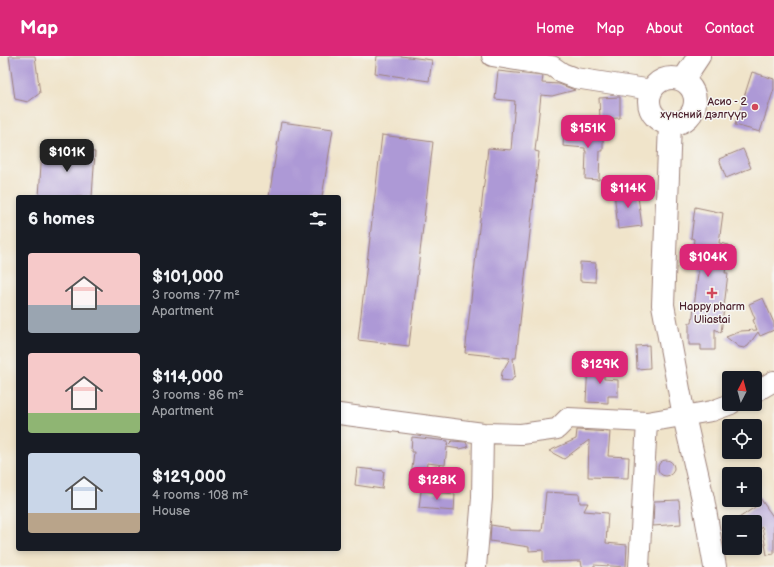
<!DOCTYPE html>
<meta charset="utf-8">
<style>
body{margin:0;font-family:"Balsamiq Sans",sans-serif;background:#242831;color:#f1f3f6;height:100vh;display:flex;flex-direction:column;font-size:15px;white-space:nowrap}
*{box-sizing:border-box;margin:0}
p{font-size:13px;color:#9ea1a6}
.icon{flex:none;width:22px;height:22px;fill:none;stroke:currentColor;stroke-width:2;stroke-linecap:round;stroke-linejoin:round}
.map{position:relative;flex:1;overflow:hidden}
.sheet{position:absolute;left:16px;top:139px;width:325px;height:356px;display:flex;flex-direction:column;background:#171b24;border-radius:4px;box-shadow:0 2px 6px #0003}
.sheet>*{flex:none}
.needle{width:26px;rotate:6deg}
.tools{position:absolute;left:722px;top:315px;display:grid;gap:8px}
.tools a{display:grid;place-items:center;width:40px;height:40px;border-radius:4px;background:#171b24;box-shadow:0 2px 6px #0003;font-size:20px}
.price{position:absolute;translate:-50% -34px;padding:0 9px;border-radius:8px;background:#db2777;color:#fff;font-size:13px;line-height:26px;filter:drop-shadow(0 1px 2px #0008)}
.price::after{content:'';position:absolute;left:50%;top:24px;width:12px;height:9px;margin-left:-6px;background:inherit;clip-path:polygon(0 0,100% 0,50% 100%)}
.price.on{background:#222;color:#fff}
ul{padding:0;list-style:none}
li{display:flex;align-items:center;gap:12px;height:100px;padding:0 12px}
li span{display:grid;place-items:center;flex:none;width:112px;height:80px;border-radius:4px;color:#555}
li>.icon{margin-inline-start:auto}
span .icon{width:48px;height:48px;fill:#fffc;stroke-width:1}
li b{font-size:17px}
h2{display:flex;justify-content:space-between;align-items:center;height:48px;padding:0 12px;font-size:17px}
header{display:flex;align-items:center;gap:24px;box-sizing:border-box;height:56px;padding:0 20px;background:#db2777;color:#fff}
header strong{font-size:19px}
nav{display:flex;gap:22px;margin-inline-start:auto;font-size:14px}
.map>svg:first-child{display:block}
</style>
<header>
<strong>Map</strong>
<nav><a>Home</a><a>Map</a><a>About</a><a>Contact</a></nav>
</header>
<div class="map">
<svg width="774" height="511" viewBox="0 0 774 511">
<rect width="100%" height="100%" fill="#f6f6f2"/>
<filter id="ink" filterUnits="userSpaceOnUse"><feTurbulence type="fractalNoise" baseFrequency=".025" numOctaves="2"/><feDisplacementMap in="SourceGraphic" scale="8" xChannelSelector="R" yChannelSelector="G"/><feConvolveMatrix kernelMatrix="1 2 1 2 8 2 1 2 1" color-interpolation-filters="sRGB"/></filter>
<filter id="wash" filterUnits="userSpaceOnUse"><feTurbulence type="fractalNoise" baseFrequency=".012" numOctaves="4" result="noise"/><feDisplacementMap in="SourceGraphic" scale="16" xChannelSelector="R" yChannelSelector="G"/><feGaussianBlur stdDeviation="0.9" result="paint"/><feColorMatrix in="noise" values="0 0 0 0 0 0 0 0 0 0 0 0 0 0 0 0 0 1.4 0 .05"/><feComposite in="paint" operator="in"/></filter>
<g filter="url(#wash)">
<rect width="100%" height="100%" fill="#f0e4ca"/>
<g id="blocks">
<!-- building -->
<path fill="#ad99d6" d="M 9,0 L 35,0 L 40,37 L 28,46 L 15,43 Z
M 377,0 L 401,0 L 432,4 L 429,25 L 375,17 Z
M 498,15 L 543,20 L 542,27 L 559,28 L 575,34 L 552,40 L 541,39 L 535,95 L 539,96 L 516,302 L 513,302 L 515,320 L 511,325 L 501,324 L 502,316 L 510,302 L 465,297 L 488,92 L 511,94 L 515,45 L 495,43 Z
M 752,16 L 774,23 L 774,33 L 760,76 L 735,69 Z
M 620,41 L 620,62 L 600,63 L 599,42 Z
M 281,66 L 333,73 L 322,141 L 269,141 Z
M 585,74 L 603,74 L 603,95 L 600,95 L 599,124 L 585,123 L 586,95 L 585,95 L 585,92 L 563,90 L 564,75 L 585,76 Z
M 382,79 L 433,86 L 409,290 L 358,284 Z
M 42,91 L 95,96 L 92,141 L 39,141 Z
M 743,93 L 751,112 L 726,122 L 719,103 Z
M 637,133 L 642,170 L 618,173 L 614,135 Z
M 695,151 L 723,157 L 719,187 L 729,189 L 725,217 L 728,217 L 721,277 L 715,273 L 715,294 L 701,294 L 701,289 L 689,289 L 689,267 L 692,267 L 699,210 L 691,209 L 694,183 L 691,182 Z
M 580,206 L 596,207 L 595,226 L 580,225 Z
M 763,242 L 774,267 L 774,274 L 760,280 L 758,276 L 748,290 L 744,292 L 739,291 L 726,281 L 741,275 L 757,274 L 753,264 L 755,263 L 749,248 Z
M 649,289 L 650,312 L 637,313 L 636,290 Z
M 588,307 L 604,308 L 604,323 L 618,324 L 618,340 L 608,340 L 608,347 L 586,346 Z
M 577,374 L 610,376 L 608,400 L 629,401 L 628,422 L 588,421 L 589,384 L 564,403 L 549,395 L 576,383 Z
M 412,381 L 448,385 L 447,390 L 452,385 L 466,386 L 468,391 L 460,393 L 447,391 L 445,409 L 427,407 L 424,431 L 410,429 L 414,396 L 411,396 Z
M658 412a8 8 0 1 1 16 0a8 8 0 1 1-16 0Z
M 357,412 L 384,415 L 382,433 L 355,429 Z
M 421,435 L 455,438 L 454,455 L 419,452 Z
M 755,435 L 774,462 L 774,498 L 767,499 L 762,471 L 755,476 L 755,466 L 733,466 L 758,449 Z
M 546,436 L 579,438 L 580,447 L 588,447 L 584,455 L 608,457 L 606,487 L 627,489 L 626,511 L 594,509 L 594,511 L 582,511 L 581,505 L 543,506 L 543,494 L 529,495 L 529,491 L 490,485 L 491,469 L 509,472 L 509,474 L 542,475 Z
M 679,444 L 681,468 L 653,470 L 654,445 Z"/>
</g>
</g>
<g filter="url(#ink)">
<use href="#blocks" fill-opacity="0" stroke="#9d827a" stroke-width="1"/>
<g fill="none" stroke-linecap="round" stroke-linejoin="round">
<!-- street casing -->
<g stroke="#9d827a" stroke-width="22">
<path id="street" d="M 492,0 L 552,10 L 562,17 L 575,22 L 652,34
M 755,336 L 774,325
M 339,358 L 483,377 L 521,378 L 557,373 L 568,362 L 647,366 L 712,355 L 731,348
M 476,511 L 482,442 L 483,377
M 639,511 L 647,366"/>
</g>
<!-- secondary casing -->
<g stroke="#9d827a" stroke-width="24">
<path id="secondary" d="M649 45a23 23 0 1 1 46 0a23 23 0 1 1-46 0Z
M 683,24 L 699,0
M 670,68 L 663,249 L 684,360 L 703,443 L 715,511"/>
</g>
<!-- street -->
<use href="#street" stroke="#fff" stroke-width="20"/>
<!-- secondary -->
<use href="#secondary" stroke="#fff" stroke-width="22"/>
</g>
</g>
<!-- markers -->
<g fill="#d1495b" stroke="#f6f6f2" stroke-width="1.5">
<circle cx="755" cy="51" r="4"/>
<path d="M710 231h4v4h4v4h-4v4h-4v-4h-4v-4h4z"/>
</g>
<g text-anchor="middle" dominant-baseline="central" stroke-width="3" stroke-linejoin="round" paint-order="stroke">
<!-- poi labels -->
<g font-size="11" fill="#4a1f2b" stroke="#f6f6f2" text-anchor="end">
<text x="747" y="45">Асио - 2<tspan x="747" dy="13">хүнсний дэлгүүр</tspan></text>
<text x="712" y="250" text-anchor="middle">Happy pharm<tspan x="712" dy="13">Uliastai</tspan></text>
</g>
</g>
</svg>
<div class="tools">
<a><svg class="needle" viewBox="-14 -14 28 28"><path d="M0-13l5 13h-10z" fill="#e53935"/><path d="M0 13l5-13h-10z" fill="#9ea1a6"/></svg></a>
<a><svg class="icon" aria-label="locate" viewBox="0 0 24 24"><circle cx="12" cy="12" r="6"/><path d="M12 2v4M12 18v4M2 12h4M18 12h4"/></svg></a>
<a>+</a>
<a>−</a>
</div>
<b class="price" style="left:588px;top:93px">$151K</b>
<b class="price on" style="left:67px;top:117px">$101K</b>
<b class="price" style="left:628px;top:153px">$114K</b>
<b class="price" style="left:708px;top:222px">$104K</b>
<b class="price" style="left:600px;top:329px">$129K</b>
<b class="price" style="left:437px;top:445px">$128K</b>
<section class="sheet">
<h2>6 homes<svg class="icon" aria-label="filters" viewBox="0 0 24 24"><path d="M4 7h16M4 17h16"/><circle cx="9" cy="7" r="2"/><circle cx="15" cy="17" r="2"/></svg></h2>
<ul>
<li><span style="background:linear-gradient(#f6c9c9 65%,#9aa5b1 0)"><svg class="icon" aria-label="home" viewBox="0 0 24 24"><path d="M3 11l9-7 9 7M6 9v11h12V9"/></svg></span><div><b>$101,000</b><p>3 rooms · 77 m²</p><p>Apartment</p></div></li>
<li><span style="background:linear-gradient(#f6c9c9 75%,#8fb573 0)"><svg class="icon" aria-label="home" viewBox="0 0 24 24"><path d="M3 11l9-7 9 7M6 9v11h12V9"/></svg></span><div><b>$114,000</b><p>3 rooms · 86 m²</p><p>Apartment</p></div></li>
<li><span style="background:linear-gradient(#c9d6e8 75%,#b9a48a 0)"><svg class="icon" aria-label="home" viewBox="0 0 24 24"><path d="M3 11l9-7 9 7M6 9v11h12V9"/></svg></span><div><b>$129,000</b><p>4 rooms · 108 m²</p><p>House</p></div></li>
</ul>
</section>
</div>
